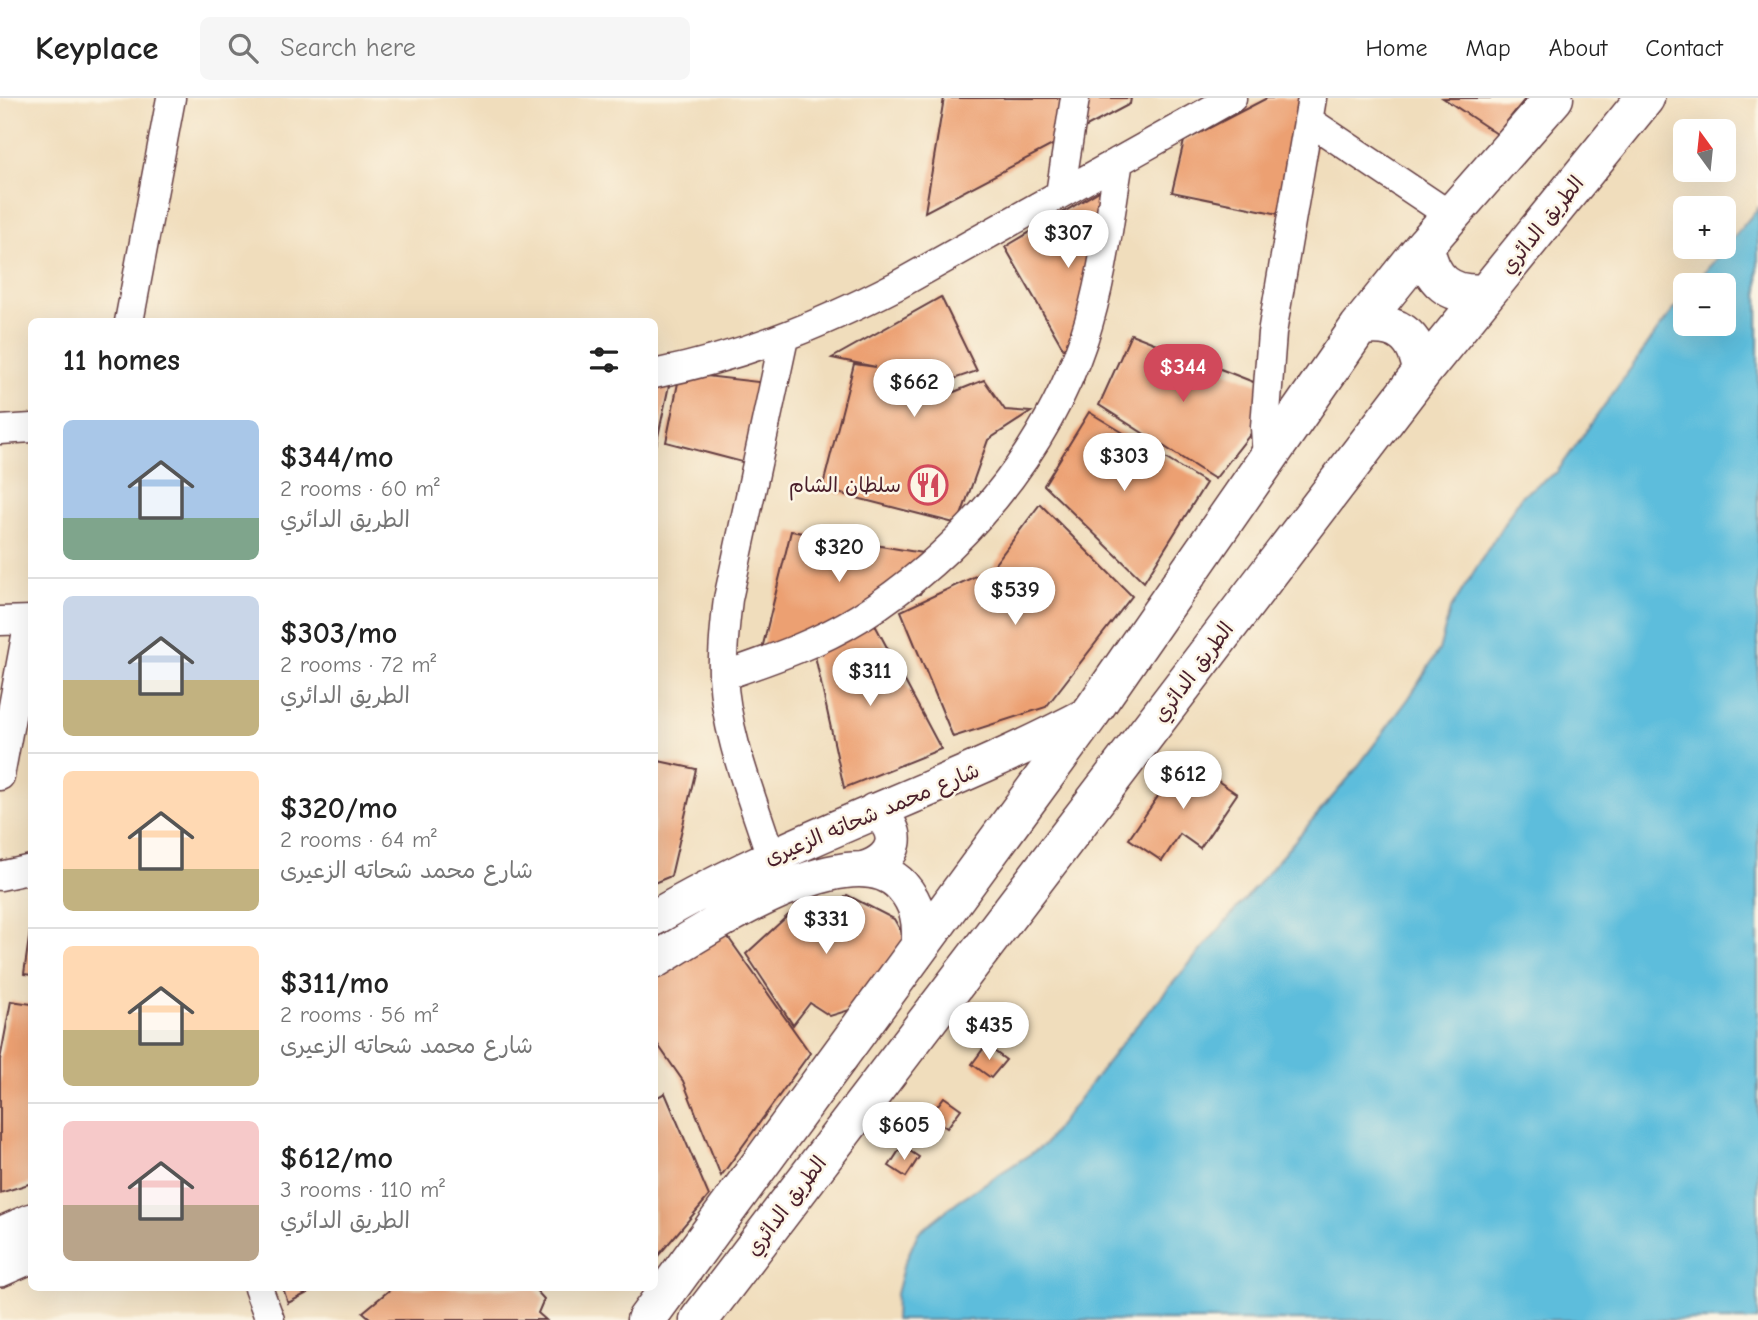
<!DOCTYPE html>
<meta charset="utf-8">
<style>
body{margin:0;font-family:"Comic Neue","Playpen Sans Arabic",sans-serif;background:#f6f6f6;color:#222;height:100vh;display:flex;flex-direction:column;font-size:26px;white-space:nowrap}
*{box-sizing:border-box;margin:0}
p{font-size:23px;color:#767676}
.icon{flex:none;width:38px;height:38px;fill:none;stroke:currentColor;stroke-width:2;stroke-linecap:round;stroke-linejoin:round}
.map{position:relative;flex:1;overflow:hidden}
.side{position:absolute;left:28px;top:220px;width:630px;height:973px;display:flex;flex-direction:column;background:#fff;border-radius:10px;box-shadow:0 7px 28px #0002}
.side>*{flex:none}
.needle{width:46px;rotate:345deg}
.tools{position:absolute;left:1673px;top:21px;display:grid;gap:14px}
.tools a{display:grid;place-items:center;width:63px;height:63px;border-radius:10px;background:#fff;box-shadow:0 7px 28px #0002;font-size:35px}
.price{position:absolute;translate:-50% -60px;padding:0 16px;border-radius:24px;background:#fff;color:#222;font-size:23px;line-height:46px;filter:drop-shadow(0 2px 4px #0008)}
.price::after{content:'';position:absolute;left:50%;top:42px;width:21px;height:16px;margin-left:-10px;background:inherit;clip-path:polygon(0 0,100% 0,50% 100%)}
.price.active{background:#d1495b;color:#fff}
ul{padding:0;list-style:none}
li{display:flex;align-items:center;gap:21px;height:175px;padding:0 35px}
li+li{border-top:2px solid #e0e0e0}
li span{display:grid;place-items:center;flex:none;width:196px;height:140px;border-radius:10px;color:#555}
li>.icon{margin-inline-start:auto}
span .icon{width:84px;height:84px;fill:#fffc;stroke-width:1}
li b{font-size:30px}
h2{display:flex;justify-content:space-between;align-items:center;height:84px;padding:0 35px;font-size:30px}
header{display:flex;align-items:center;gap:42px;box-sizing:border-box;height:98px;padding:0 35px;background:#fff;border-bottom:2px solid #e0e0e0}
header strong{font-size:33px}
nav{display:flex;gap:38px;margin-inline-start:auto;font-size:24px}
.search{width:490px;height:63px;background:#f6f6f6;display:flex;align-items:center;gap:18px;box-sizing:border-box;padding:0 24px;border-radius:10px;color:#767676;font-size:26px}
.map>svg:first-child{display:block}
</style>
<header>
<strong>Keyplace</strong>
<div class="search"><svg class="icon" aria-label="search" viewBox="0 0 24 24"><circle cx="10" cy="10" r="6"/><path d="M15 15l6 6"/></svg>Search here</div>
<nav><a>Home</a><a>Map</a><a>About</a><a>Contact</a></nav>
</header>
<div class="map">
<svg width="1758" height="1222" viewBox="0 0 1758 1222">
<rect width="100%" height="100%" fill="#fcf5e5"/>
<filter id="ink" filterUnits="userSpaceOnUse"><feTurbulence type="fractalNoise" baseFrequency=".0143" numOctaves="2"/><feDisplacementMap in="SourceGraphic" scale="14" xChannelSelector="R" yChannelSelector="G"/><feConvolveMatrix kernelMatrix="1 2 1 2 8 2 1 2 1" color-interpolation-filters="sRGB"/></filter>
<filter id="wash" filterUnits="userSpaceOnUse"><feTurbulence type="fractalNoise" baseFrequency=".00686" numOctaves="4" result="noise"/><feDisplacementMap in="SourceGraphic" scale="28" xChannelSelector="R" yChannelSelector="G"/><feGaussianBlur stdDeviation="1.57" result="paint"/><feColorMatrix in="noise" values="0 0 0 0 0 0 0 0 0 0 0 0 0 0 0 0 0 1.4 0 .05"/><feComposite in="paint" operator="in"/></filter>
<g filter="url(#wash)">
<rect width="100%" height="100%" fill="#f0ddbc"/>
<!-- water -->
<path fill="#5dbddc" stroke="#546e84" stroke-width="2" d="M 1758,110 L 1758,1222 L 895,1222 L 896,1196 L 903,1169 L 918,1135 L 958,1103 L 1044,1047 L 1125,941 L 1352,676 L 1409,600 L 1439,552 L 1450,512 L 1522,397 L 1557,374 L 1660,229 L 1685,198 L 1685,226 L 1724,226 L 1724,187 L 1694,187 Z"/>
<g id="blocks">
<!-- building -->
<path fill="#eca072" d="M 944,0 L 1131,0 L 1130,6 L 925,114 Z
M 1267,0 L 1324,0 L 1303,121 L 1172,94 L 1184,43 Z
M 1443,0 L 1526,0 L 1497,36 Z
M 1116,83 L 1083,285 L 1005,149 Z
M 941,199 L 977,273 L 936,287 L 949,296 L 984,282 L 1005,312 L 1031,314 L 988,342 L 958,426 L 822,391 L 854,266 L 876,269 L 832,260 Z
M 1131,236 L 1261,287 L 1252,334 L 1215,381 L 1099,307 Z
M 672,273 L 656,348 L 654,348 L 654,276 Z
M 680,275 L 767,285 L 746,365 L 666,344 Z
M 1089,314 L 1206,385 L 1144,484 L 1044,387 Z
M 1040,406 L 1132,498 L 1046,609 L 953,639 L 901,513 L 991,471 Z
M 791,433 L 940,458 L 920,496 L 761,555 Z
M 874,525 L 941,651 L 844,690 L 814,553 Z
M 1184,660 L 1237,696 L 1200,750 L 1180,736 L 1162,763 L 1129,741 Z
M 654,662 L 696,671 L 671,778 L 654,785 Z
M 847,797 L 894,821 L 905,840 L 853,911 L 830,918 L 810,905 L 793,927 L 746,856 L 795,811 L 809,818 L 822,803 L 835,810 Z
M 723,832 L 810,955 L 721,1078 L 683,983 L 654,941 L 654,869 Z
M 30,833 L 32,833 L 32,877 L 24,876 Z
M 11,903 L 32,906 L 32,1085 L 0,1095 L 0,962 Z
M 986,947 L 1006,962 L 991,980 L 972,966 Z
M 665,995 L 709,1098 L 658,1158 L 654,1153 L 654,1001 Z
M 944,999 L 961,1011 L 947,1030 L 930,1018 Z
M 902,1048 L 919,1059 L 906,1079 L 889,1068 Z
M 283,1190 L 317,1190 L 288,1205 Z
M 392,1190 L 534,1190 L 544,1201 L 538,1215 L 546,1222 L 372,1222 L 363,1214 Z"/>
</g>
</g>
<g filter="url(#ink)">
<use href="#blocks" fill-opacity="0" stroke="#633c41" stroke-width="2"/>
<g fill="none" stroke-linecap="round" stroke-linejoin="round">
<!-- minor casing -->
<g stroke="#633c41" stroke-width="31">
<path id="minor" d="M 1308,22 L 1451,118
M 1060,96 L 1075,0
M 129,224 L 171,0
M 654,276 C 743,258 816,229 896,188 L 1232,0
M 0,332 L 32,330
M 1267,362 L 1265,329 L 1272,235 L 1312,0
M 0,523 L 32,522
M 723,578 C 769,562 817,546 859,520 C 962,455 1045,356 1084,240 C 1103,182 1109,123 1119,63
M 0,678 L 29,522
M 771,759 C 753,701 726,639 723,577 C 722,552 725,526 728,501 L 784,240
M 0,778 L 32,771
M 258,1190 L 270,1222"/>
</g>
<!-- tertiary casing -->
<g stroke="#633c41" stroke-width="38">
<path id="tertiary" d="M 865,771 C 897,761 904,732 874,713
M 654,820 C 793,738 949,691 1091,615
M 654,863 C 704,833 851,733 902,788 C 918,806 921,824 919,847
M 0,1137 L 32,1123
M 0,1171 L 32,1157"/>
</g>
<!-- trunk casing -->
<g stroke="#633c41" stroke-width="41">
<path id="trunk" d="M 1425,147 C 1430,183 1450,199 1486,195
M 1359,229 C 1396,222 1417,237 1422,274
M 646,1222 L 1091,615 L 1359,229 L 1425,147 L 1554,0
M 699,1222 L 1422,274 L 1645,0"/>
</g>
<!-- minor -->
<use href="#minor" stroke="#fff" stroke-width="28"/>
<!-- tertiary -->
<use href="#tertiary" stroke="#fff" stroke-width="35"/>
<!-- trunk -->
<use href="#trunk" stroke="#fff" stroke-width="38"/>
</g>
</g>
<!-- icons -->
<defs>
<g id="restaurant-ring" transform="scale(2.0125)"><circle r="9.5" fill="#fcf5e5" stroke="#d1495b" stroke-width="1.5"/><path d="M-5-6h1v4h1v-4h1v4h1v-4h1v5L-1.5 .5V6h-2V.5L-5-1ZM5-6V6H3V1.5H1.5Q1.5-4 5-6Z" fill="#d1495b"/></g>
</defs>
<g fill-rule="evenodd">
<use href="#restaurant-ring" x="928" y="387"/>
</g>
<g text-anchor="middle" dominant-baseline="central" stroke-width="5" stroke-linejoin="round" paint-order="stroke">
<!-- street labels -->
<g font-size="21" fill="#4a1f2b" stroke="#fcf5e5">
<text transform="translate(1542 127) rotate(-51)">الطريق الدائري</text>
<text transform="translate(1193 574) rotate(-53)">الطريق الدائري</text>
<text transform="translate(872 716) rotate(-23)">شارع محمد شحاته الزعيرى</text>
<text transform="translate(786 1108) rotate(-53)">الطريق الدائري</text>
</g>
<!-- poi labels -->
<g font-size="21" fill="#4a1f2b" stroke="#fcf5e5" text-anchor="end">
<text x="901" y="387">سلطان الشام</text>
</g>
</g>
</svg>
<div class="tools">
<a><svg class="needle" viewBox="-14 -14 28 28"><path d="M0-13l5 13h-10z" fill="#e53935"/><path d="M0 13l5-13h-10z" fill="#767676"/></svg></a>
<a>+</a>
<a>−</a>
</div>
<b class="price" style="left:1068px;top:172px">$307</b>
<b class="price active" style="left:1183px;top:306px">$344</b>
<b class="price" style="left:914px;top:321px">$662</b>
<b class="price" style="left:1124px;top:395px">$303</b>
<b class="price" style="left:839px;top:486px">$320</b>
<b class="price" style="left:1015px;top:529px">$539</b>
<b class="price" style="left:870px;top:610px">$311</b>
<b class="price" style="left:1183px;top:713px">$612</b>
<b class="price" style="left:826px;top:858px">$331</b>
<b class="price" style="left:989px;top:964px">$435</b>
<b class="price" style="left:904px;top:1064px">$605</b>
<section class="side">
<h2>11 homes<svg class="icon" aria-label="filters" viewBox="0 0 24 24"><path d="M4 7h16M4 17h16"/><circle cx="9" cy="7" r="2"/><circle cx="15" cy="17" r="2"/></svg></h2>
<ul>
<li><span style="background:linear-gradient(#a9c7e8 70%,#7fa58c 0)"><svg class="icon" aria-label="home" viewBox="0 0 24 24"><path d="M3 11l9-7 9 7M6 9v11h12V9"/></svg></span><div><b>$344/mo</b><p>2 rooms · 60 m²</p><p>الطريق الدائري</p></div></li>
<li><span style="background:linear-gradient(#c9d6e8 60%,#c2b280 0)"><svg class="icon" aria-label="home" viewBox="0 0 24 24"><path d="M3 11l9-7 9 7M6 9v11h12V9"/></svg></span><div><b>$303/mo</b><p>2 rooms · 72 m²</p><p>الطريق الدائري</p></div></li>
<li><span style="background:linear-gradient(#ffd9b3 70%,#c2b280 0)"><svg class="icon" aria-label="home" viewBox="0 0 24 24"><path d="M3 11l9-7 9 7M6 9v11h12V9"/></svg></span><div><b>$320/mo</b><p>2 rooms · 64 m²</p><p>شارع محمد شحاته الزعيرى</p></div></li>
<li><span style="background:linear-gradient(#ffd9b3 60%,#c2b280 0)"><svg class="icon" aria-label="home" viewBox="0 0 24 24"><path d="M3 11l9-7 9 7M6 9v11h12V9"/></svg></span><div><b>$311/mo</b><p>2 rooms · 56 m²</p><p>شارع محمد شحاته الزعيرى</p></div></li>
<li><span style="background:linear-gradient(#f6c9c9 60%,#b9a48a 0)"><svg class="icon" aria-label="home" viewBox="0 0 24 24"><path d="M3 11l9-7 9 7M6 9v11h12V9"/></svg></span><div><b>$612/mo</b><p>3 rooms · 110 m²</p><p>الطريق الدائري</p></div></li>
</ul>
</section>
</div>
